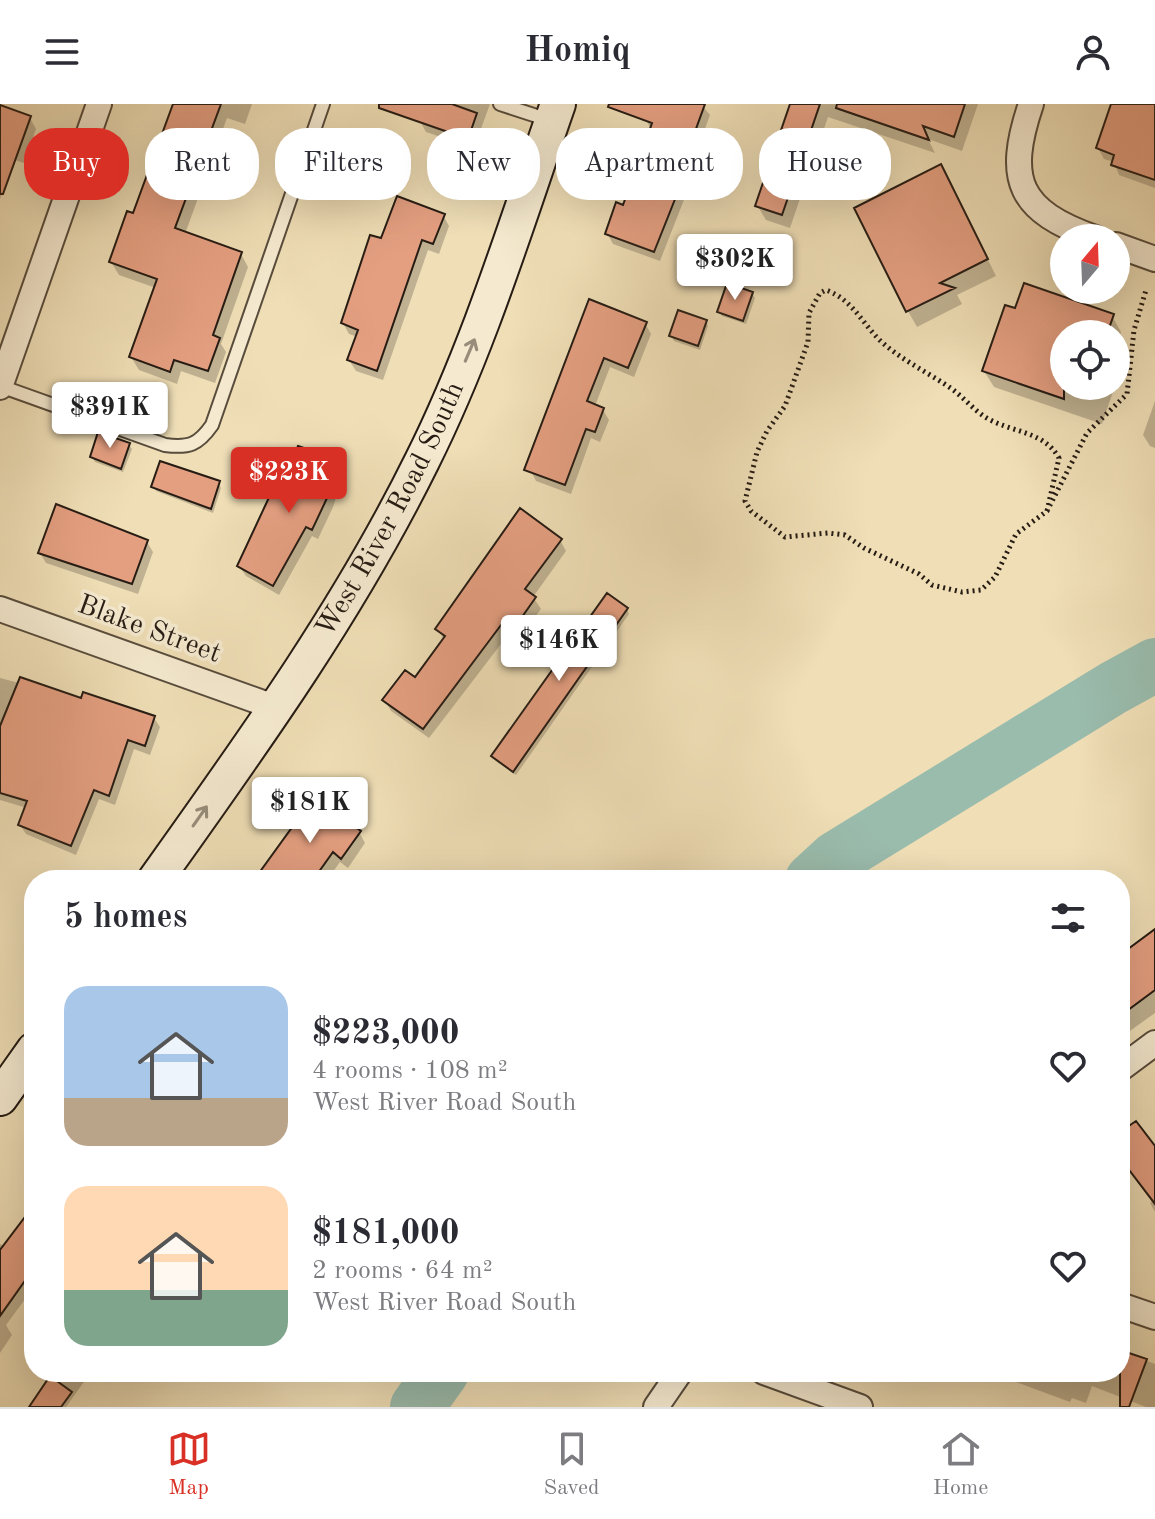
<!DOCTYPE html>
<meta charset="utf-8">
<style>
body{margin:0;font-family:"Old Standard TT",serif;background:#f7f7f7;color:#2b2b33;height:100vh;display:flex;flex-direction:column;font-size:30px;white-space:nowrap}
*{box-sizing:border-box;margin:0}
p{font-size:26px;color:#7c7c81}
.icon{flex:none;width:44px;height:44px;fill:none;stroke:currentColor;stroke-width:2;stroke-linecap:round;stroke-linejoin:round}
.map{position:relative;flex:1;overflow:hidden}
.panel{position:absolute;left:24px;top:766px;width:1106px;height:512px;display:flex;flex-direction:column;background:#fff;border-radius:32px;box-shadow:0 8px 32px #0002}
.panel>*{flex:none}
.hud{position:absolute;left:24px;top:24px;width:1108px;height:72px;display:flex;gap:16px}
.needle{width:52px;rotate:19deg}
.controls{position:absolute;left:1050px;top:120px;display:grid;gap:16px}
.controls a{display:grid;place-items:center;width:80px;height:80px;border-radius:50%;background:#fff;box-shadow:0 8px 32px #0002;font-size:40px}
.price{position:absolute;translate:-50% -68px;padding:0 18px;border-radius:8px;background:#fff;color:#222;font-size:26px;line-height:52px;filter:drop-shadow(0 2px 4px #0008)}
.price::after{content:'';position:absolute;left:50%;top:48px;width:24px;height:18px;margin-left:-12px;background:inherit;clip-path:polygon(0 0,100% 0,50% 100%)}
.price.selected{background:#d93025;color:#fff}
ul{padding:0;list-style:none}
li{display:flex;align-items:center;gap:24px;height:200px;padding:0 40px}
li span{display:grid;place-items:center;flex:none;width:224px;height:160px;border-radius:24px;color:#555}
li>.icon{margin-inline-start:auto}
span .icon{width:96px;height:96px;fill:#fffc;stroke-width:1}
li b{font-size:34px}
h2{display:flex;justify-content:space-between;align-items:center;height:96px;padding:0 40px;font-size:34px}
.tag{padding:0 28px;border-radius:32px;background:#fff;box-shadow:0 8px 32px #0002;font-size:28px;line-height:72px}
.tag.selected{background:#d93025;color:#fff}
header{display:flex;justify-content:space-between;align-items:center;height:104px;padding:0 40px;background:#fff;font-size:36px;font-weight:700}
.dock{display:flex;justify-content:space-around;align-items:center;height:112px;border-top:2px solid #e1e1e2;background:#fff;font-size:22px;color:#7c7c81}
.dock a{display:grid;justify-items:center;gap:4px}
.dock .selected{color:#d93025}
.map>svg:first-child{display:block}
</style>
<header><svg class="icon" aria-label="menu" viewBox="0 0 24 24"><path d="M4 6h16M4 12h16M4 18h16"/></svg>Homiq<svg class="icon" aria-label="person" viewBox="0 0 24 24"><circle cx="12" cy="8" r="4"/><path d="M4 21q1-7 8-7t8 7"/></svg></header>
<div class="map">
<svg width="1155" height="1303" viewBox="0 0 1155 1303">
<rect width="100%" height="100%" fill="#efdeb6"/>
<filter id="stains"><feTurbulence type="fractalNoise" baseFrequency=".0025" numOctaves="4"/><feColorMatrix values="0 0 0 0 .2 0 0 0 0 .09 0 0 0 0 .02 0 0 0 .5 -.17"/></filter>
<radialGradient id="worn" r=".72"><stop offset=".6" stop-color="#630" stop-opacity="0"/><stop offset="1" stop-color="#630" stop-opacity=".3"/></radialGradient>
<!-- shadow -->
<path fill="#0003" d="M 178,0 L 252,0 L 245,20 L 227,14 L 185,130 L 241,150 L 248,163 L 221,240 L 226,248 L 215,279 L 181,267 L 177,280 L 139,266 L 131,253 L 156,184 L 119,171 L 111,158 L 134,111 Z
M 426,0 L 490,0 L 474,44 L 426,28 L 420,17 Z
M 652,0 L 701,0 L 710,11 L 686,77 L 689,83 L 660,157 L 613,140 L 607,129 L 625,103 L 651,25 L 646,16 Z
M 792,0 L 978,0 L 962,47 L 928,35 L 935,49 L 828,13 L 790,124 L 766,116 L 757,101 Z
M 1120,0 L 1155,0 L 1155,84 L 1119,71 L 1114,58 L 1104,55 L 1098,44 Z
M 0,3 L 30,14 L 36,25 L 24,59 L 15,56 L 0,95 Z
M 950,79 L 996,172 L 957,191 L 962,200 L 917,223 L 908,207 Z
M 443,111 L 449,122 L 439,150 L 428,146 L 383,276 L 356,267 L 349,256 L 358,233 L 349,230 L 343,219 Z
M 752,189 L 755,194 L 746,220 L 722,212 L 719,208 Z
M 590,197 L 645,219 L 651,230 L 634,273 L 610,263 L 595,302 L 603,306 L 609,316 L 600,338 L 591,334 L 571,390 L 536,377 L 530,366 Z
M 1006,203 L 1112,212 L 1121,228 L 1116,244 L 1116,230 L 1064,230 L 1064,282 L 1115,282 L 1102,320 L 994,283 L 984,267 Z
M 706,218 L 708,222 L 700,246 L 674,237 L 671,232 Z
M 1116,246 L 1123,258 L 1116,278 Z
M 1155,297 L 1155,344 L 1150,342 L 1143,331 Z
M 129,341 L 132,345 L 123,368 L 95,358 L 92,353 Z
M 338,358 L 344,369 L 333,403 L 318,435 L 312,432 L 279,491 L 246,472 L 239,462 L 280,393 Z
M 219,379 L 221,384 L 213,409 L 156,387 L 154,382 Z
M 560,436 L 566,447 L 533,493 L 541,505 L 523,529 L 514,523 L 429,634 L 391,607 L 385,597 L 415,576 L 444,536 L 438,525 Z
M 147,438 L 153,448 L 138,490 L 46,459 L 40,449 Z
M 627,505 L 629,510 L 516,671 L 496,657 L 493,652 Z
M 0,574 L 154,614 L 160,623 L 150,651 L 134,645 L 115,701 L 99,695 L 76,751 L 26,730 L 20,721 L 27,704 L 0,696 Z
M 359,728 L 365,739 L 348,764 L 340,758 L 327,776 L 257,776 Z
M 1155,828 L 1155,909 L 1127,929 L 1122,922 L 1120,923 L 1120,854 Z
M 1120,1031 L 1155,1046 L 1155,1108 L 1150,1099 L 1152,1097 L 1120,1055 Z
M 34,1095 L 34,1183 L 6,1221 L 12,1231 L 0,1249 L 0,1140 L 5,1143 L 34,1105 L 31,1100 Z
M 1120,1247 L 1155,1260 L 1155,1303 L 1146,1303 L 1092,1282 L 1086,1299 L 1072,1294 L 1070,1298 L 1005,1274 L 1001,1268 L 1120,1268 Z
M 55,1268 L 91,1268 L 66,1303 L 30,1303 Z"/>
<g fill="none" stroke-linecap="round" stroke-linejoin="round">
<!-- river -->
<path stroke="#9abcad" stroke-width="54" d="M 812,776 L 836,754 L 1113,584 L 1155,561
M 417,1303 L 442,1268"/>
</g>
<!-- building -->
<path fill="#e49f81" stroke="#261c14" stroke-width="2" d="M 173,0 L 221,0 L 175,124 L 242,148 L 213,231 L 220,234 L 208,267 L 174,256 L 170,268 L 129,253 L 157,175 L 109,158 L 127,107 L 133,109 Z
M 379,0 L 452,0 L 477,9 L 468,35 L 379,4 Z
M 609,0 L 705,0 L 680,69 L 685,70 L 654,148 L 605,130 L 616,98 L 623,101 L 652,19 L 608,3 Z
M 790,0 L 820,0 L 782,111 L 755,102 Z
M 837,0 L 965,0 L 954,33 L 923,22 L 929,36 L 836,4 Z
M 1111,0 L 1155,0 L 1155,76 L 1111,61 L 1114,51 L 1096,44 Z
M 0,1 L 31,12 L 3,90 L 0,90 Z
M 941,60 L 988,155 L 940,179 L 955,184 L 906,208 L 854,104 Z
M 397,92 L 445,110 L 433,140 L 422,136 L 377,267 L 347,256 L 358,226 L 341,219 L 370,131 L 381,134 Z
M 727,179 L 753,188 L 743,217 L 717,208 Z
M 1024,179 L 1114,210 L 1107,230 L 1064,230 L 1064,295 L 982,267 L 1005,201 L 1015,204 Z
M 589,195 L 647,218 L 628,264 L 604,254 L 587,297 L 604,304 L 595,328 L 586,325 L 565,381 L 524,366 Z
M 678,206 L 707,216 L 698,242 L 669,232 Z
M 98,328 L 130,339 L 121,365 L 90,353 Z
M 298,342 L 339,356 L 328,392 L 312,426 L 306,423 L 273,482 L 237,462 L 272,387 L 279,390 Z
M 160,357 L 220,377 L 211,405 L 151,383 Z
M 56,400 L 148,436 L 132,480 L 38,449 Z
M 520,404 L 562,435 L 525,485 L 536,493 L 517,520 L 507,513 L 423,625 L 382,596 L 405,566 L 415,573 L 445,532 L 435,525 Z
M 607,489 L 628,504 L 513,668 L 491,652 Z
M 20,573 L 81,594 L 83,588 L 155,612 L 145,642 L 128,636 L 109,692 L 94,686 L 71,742 L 18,721 L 27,697 L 0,689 L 0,622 Z
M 314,693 L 361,727 L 341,755 L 333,748 L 313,776 L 254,776 Z
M 1155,825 L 1155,886 L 1120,912 L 1120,851 Z
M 1136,1017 L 1155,1042 L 1155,1100 L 1120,1054 L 1120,1028 Z
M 34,1101 L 34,1164 L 0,1212 L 0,1146 Z
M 1120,1246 L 1147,1255 L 1129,1303 L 1120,1303 Z
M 50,1272 L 72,1288 L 61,1303 L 29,1303 Z"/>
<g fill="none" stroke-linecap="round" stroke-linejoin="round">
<!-- lane casing -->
<g stroke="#584c3c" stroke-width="16">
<path id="lane" d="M 500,0 L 549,16
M 0,282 L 165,341 C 189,344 198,341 212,321 L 323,0"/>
</g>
<!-- street casing -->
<g stroke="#584c3c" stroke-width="28">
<path id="street" d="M 1031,0 C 1005,77 1019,107 1095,134
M 1116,141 L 1155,155
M 0,283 L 99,0
M 0,505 L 277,604
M 1120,965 L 1155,939
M 1120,1201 L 1155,1213
M 764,1268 L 860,1303
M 656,1303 L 680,1268"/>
</g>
<!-- secondary casing -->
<g stroke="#261c14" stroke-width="38">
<g id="secondary">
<path id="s1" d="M 155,776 C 252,640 348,507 422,357 C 479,243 516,120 558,0"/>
<path d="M 0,994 L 34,946"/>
</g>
</g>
<!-- path -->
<path stroke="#261c14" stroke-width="5" stroke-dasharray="2 4" stroke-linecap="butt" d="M 1047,407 L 1059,354 C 1043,326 1011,329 985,313 C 973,305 963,293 952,285 C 929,269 905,258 884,240 C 863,222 854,196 826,186 L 820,189 L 809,209 L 808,238 L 785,302 L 767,327 L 757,348 L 745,397 L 751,407 L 785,433 L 828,429 L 845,431 L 864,444 L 919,470 L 932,481 L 962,488 L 981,486 L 995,473 L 1016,430 L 1047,407 L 1087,329 L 1127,290 L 1134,226 L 1146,186"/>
<!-- lane -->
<use href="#lane" stroke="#f5ead0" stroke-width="12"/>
<!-- street -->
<use href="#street" stroke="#f5ead0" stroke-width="24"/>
<!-- secondary -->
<use href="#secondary" stroke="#f5ead0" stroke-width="34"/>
</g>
<!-- one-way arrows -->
<defs><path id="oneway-shaft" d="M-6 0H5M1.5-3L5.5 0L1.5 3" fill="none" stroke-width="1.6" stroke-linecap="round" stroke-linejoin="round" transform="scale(2)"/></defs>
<g stroke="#988d7b">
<use href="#oneway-shaft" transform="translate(470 246) rotate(-67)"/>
<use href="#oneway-shaft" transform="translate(200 712) rotate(-55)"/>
</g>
<g text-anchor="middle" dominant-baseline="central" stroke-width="7" stroke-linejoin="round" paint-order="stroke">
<!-- street labels -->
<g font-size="28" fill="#261c14" stroke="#f5ead0">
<text stroke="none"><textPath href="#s1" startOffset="440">West River Road South</textPath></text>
<text transform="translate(149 526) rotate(20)">Blake Street</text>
</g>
</g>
<rect width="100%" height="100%" filter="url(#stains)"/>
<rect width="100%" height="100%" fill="url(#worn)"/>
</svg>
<div class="controls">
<a><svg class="needle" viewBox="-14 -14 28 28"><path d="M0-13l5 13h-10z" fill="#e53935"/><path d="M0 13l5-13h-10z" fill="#7c7c81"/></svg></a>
<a><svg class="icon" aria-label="locate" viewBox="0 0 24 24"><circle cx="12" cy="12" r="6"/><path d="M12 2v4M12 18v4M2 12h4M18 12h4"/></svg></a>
</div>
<b class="price" style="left:735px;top:198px">$302K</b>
<b class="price" style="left:110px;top:346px">$391K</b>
<b class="price selected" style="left:289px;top:411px">$223K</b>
<b class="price" style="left:559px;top:579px">$146K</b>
<b class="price" style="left:310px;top:741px">$181K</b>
<div class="hud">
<a class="tag selected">Buy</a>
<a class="tag">Rent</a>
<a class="tag">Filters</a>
<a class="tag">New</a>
<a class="tag">Apartment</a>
<a class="tag">House</a>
</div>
<section class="panel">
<h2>5 homes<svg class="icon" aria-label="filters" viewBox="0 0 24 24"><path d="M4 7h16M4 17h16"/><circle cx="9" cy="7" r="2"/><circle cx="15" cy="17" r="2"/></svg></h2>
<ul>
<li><span style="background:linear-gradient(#a9c7e8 70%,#b9a48a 0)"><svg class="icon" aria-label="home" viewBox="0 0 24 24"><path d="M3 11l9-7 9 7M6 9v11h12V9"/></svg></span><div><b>$223,000</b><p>4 rooms · 108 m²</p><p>West River Road South</p></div><svg class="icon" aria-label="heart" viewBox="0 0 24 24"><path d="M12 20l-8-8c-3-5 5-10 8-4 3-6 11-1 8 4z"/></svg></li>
<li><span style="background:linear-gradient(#ffd9b3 65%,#7fa58c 0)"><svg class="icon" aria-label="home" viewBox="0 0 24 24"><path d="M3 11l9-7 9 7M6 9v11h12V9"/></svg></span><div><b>$181,000</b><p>2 rooms · 64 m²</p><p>West River Road South</p></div><svg class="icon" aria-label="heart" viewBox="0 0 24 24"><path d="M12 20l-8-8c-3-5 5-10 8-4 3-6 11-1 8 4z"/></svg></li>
</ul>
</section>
</div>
<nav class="dock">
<a class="selected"><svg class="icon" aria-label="map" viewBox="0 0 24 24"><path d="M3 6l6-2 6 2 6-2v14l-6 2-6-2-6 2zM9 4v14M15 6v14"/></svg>Map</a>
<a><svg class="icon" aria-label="saved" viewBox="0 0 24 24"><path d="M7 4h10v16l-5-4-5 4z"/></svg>Saved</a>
<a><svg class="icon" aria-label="home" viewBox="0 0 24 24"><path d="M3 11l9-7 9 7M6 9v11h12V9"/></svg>Home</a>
</nav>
